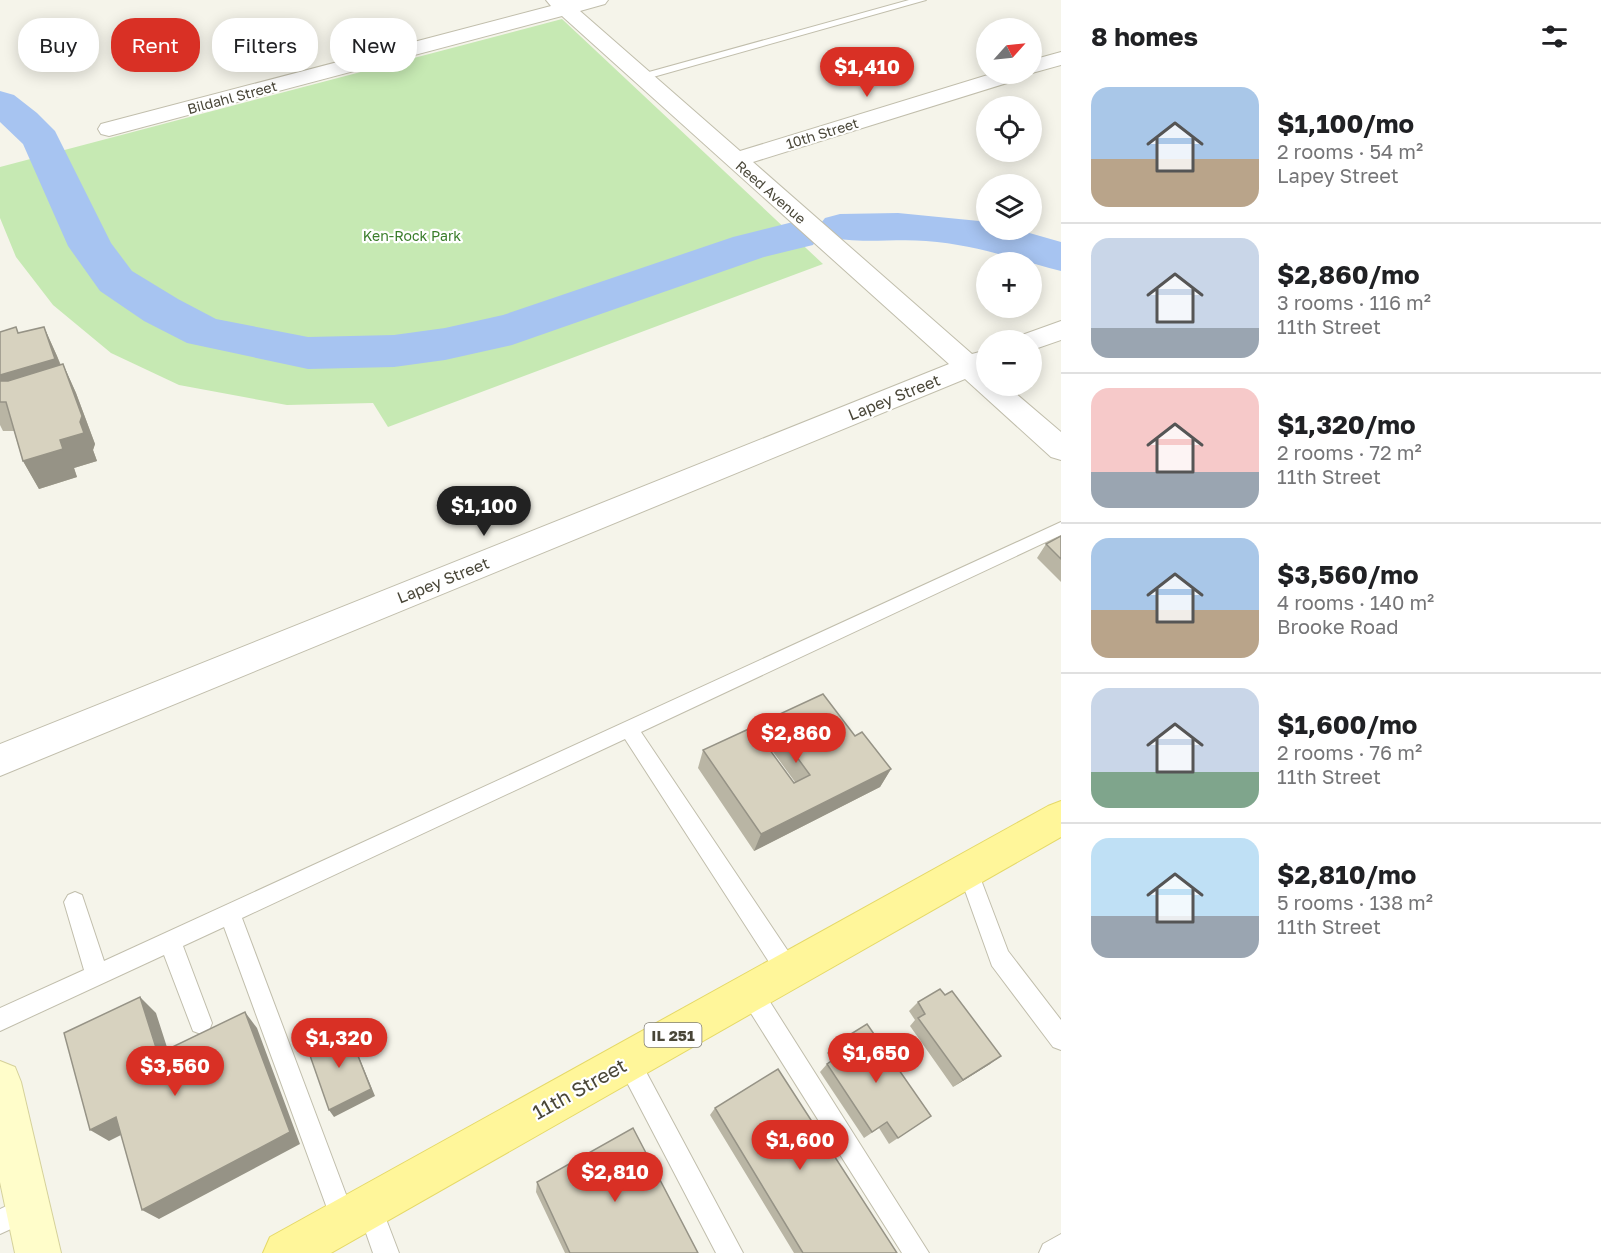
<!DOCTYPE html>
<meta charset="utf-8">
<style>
body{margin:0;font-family:"Golos Text",sans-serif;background:#f2f2f2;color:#202124;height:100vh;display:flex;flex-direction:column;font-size:22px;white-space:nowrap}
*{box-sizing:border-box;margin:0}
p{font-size:20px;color:#757577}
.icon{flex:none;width:33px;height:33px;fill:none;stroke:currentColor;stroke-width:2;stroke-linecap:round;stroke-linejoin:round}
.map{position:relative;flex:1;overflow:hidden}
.drawer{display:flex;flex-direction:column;background:#fff;width:540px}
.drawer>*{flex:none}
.banner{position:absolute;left:18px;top:18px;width:570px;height:54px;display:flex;gap:12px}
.needle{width:39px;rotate:63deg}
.buttons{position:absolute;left:976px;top:18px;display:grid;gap:12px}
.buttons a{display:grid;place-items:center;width:66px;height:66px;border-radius:50%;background:#fff;box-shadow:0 3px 15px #0003;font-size:30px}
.price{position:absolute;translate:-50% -51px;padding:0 14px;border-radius:21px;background:#d93025;color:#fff;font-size:20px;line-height:39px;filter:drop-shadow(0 2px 3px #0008)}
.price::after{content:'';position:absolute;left:50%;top:36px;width:18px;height:14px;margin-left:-9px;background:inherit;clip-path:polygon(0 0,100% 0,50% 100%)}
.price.active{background:#222;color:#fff}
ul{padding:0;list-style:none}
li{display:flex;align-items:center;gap:18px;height:150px;padding:0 30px}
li+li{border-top:2px solid #e0e0e0}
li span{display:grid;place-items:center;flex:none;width:168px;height:120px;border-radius:18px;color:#555}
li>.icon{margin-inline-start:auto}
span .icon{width:72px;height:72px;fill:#fffc;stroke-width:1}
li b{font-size:26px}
h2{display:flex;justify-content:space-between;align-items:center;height:72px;padding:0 30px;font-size:26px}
.chip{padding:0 21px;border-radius:24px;background:#fff;box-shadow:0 3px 15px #0003;font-size:21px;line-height:54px}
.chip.active{background:#d93025;color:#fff}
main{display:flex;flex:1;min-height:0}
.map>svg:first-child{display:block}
</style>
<main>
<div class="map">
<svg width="1061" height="1253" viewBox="0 0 1061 1253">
<rect width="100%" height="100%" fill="#f5f4ea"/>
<!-- green -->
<path fill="#c6e9b3" d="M 562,19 L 823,264 L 388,427 L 373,403 L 287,405 L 179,385 L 111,353 L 53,305 L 16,257 L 0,218 L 0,167 Z"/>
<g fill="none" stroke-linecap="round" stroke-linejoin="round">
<!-- river -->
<path fill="#a7c4f1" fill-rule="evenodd" d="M 0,91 L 14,95 L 37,113 L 55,131 L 111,243 L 132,271 L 178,299 L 216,319 L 308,337 L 394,335 L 445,328 L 503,315 L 733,237 L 797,221 L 813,225 L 819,235 L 813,245 L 764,257 L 512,345 L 445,360 L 394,367 L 308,369 L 187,343 L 144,321 L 100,291 L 68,246 L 23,144 L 0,122 Z
M 898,213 L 979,221 L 987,222 L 987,230 L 1019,230 L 1061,242 L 1061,271 C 1013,259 977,245 926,241 C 893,238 857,245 825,236 L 818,227 L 825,218 L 840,214 Z"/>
<!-- lane casing -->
<g stroke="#c1beac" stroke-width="2">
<path id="lane" d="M 909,0 L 926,0 L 646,79 L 642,81 L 636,77 L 638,75 Z
M 1061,522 L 1061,535 L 641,732 L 796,963 L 799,971 L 796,979 L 788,982 L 780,979 L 625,739 L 242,918 L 356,1221 L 353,1230 L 344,1233 L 335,1230 L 224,927 L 183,946 L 212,1023 L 209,1031 L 201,1034 L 193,1031 L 164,955 L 0,1031 L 0,1008 L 84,970 L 64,902 L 68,895 L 75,892 L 82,895 L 104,961 Z
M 968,861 L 975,864 L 1008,951 L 1061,1020 L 1061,1050 L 1053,1047 L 992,966 L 958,871 L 961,864 Z
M 750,980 L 758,983 L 929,1253 L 902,1253 L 742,999 L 739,991 L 742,983 Z
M 628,1050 L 636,1053 L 743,1253 L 716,1253 L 620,1069 L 617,1061 L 620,1053 Z
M 369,1195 L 378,1198 L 399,1253 L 373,1253 L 357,1207 L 360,1198 Z
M 28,1196 L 37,1199 L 40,1208 L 37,1217 L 0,1234 L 0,1209 Z
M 1061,1234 L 1061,1253 L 1039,1253 L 1043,1244 Z"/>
</g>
<!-- street casing -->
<g stroke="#c1beac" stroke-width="2">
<path id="street" d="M 546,0 L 608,0 L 605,4 L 580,11 L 740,151 L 991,74 L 1022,74 L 1020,79 L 753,162 L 972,354 L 987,350 L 987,386 L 1007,386 L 1061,432 L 1061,460 L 1051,457 L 965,379 L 0,776 L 0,744 L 949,364 L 562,16 L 109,136 L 101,134 L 98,129 L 101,124 L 551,6 Z
M 1061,52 L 1061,65 L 1032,73 L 1032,60 Z
M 1061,321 L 1061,340 L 1032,350 L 1032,340 L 1019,340 L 1022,335 Z"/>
</g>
<!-- secondary casing -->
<g stroke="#d5d19a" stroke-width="2">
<path id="secondary" d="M 0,1061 L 15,1067 L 21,1082 L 61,1253 L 15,1253 L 0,1182 Z"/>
</g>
<!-- primary casing -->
<g stroke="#e5d968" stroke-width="2">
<path id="primary" d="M 1061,801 L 1061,837 L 331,1253 L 263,1253 L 270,1237 L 1048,806 Z"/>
</g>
<!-- lane -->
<use href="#lane" fill="#fff" fill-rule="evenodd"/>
<!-- street -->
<use href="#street" fill="#fff" fill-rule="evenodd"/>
<!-- secondary -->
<use href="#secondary" fill="#fffdca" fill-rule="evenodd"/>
<!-- primary -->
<use href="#primary" fill="#fff69a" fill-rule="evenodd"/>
</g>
<!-- wall -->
<path fill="#b9b5a4" d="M 16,327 L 18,333 L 44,327 L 61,365 L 63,364 L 76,393 L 95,444 L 93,450 L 97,461 L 74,468 L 77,477 L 39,489 L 23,461 L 14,431 L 3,431 L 0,425 L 0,332 Z
M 1061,536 L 1061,582 L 1037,558 L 1046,544 Z
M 769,719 L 855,736 L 891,769 L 880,787 L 754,851 L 698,768 L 703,750 L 794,783 L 795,782 L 763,738 Z
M 918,1002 L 990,1064 L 953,1087 L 910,1026 L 915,1020 L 909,1011 Z
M 833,1045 L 931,1116 L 889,1144 L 879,1128 L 864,1138 L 820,1072 L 827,1064 L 832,1061 L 827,1053 Z
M 715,1108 L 897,1253 L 794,1253 L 710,1115 Z
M 537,1182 L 698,1253 L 565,1253 L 536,1192 Z"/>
<!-- shaded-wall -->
<path fill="#969386" d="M 44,327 L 57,356 L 69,388 L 6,402 L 0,402 L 0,375 Z
M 63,364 L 76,393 L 95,444 L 93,450 L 97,461 L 74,468 L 77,477 L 39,489 L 23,461 L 60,440 Z
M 891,769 L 880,787 L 754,851 L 761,834 Z
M 140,997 L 156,1013 L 174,1069 L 158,1054 Z
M 245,1012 L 257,1028 L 300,1144 L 159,1219 L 142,1210 Z
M 347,1028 L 375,1096 L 334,1117 L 329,1110 Z
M 1001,1056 L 990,1064 L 953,1087 L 963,1080 Z
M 116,1117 L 133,1129 L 109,1141 L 90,1130 Z"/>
<!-- building -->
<path fill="#d7d2bf" stroke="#969386" stroke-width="1.5" d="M 16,327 L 18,333 L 44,327 L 55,359 L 0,375 L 0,332 Z
M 63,364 L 82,416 L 80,422 L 84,433 L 60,440 L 63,449 L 23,461 L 6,402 L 0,402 L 0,381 L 8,381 Z
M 1061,536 L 1061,559 L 1046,544 Z
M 823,694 L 855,736 L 862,732 L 891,769 L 761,834 L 703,750 L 753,727 L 794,783 L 810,775 L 769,719 Z
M 940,989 L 945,995 L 952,991 L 1001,1056 L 963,1080 L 918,1018 L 925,1014 L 918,1002 Z
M 140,997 L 158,1054 L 245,1012 L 290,1132 L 142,1210 L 116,1117 L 90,1130 L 64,1033 Z
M 867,1024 L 931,1116 L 898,1138 L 887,1122 L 872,1132 L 827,1064 L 840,1055 L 833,1045 Z
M 347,1028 L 371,1089 L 329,1110 L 307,1047 Z
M 778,1069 L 897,1253 L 803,1253 L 715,1108 Z
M 633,1128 L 698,1253 L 570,1253 L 537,1182 Z"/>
<g text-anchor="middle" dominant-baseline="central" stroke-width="4.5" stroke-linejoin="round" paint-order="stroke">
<!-- far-street labels -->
<g font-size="14" fill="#494638" stroke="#fff">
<text transform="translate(232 97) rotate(-15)">Bildahl Street</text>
<text transform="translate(822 133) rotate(-17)">10th Street</text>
<text transform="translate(771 192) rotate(41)">Reed Avenue</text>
</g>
<!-- far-park labels -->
<g font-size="14" fill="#397d2a" stroke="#fff">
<text x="412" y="235">Ken-Rock Park</text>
</g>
<!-- shield labels -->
<rect fill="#fff" stroke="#807e74" stroke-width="1.5" x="644.5" y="1023" width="57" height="24" rx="4.5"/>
<g font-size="15" font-weight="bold" fill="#494638">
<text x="673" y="1035">IL 251</text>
</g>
<!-- street labels -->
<g font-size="16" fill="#494638" stroke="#fff">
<text transform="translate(894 397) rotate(-22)">Lapey Street</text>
<text transform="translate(443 580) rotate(-22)">Lapey Street</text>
</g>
<!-- near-street labels -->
<g font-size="20" fill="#494638" stroke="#fff">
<text transform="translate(579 1088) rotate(-29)">11th Street</text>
</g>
</g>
</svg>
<div class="buttons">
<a><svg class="needle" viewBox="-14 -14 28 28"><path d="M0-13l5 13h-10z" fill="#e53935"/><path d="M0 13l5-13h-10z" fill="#757577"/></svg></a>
<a><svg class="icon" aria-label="locate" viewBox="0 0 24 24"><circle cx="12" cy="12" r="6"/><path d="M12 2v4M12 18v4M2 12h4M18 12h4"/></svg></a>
<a><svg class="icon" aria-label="layers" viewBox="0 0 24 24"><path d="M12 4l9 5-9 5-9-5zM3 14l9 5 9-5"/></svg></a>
<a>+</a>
<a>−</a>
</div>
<b class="price" style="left:867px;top:98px">$1,410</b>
<b class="price active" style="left:484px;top:537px">$1,100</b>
<b class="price" style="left:796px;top:764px">$2,860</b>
<b class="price" style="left:339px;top:1069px">$1,320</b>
<b class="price" style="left:876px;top:1084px">$1,650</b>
<b class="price" style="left:175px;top:1097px">$3,560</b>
<b class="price" style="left:800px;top:1171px">$1,600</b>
<b class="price" style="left:615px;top:1203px">$2,810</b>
<div class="banner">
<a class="chip">Buy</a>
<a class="chip active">Rent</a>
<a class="chip">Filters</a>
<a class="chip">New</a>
</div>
</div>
<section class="drawer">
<h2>8 homes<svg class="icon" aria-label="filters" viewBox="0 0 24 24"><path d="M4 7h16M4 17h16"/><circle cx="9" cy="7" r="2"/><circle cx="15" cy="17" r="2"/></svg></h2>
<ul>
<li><span style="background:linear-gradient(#a9c7e8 60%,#b9a48a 0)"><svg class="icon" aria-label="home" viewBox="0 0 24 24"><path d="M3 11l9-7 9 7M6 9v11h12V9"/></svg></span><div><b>$1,100/mo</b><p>2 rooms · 54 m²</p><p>Lapey Street</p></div></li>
<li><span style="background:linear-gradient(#c9d6e8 75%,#9aa5b1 0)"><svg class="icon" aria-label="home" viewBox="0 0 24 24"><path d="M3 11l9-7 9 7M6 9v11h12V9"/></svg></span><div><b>$2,860/mo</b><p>3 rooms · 116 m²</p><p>11th Street</p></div></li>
<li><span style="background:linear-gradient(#f6c9c9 70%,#9aa5b1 0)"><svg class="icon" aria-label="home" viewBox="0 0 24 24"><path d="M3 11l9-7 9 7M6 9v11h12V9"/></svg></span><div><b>$1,320/mo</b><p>2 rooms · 72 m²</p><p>11th Street</p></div></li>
<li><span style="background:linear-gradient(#a9c7e8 60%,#b9a48a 0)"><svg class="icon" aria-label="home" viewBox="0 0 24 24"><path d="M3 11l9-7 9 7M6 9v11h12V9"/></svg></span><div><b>$3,560/mo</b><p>4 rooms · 140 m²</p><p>Brooke Road</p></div></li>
<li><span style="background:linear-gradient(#c9d6e8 70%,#7fa58c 0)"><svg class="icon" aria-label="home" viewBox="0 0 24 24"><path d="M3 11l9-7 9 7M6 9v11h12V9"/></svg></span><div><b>$1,600/mo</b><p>2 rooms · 76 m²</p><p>11th Street</p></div></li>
<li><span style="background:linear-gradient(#bfe0f5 65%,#9aa5b1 0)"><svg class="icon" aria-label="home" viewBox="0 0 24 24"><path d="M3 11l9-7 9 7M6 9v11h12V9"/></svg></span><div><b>$2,810/mo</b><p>5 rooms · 138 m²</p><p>11th Street</p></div></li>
</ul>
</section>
</main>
